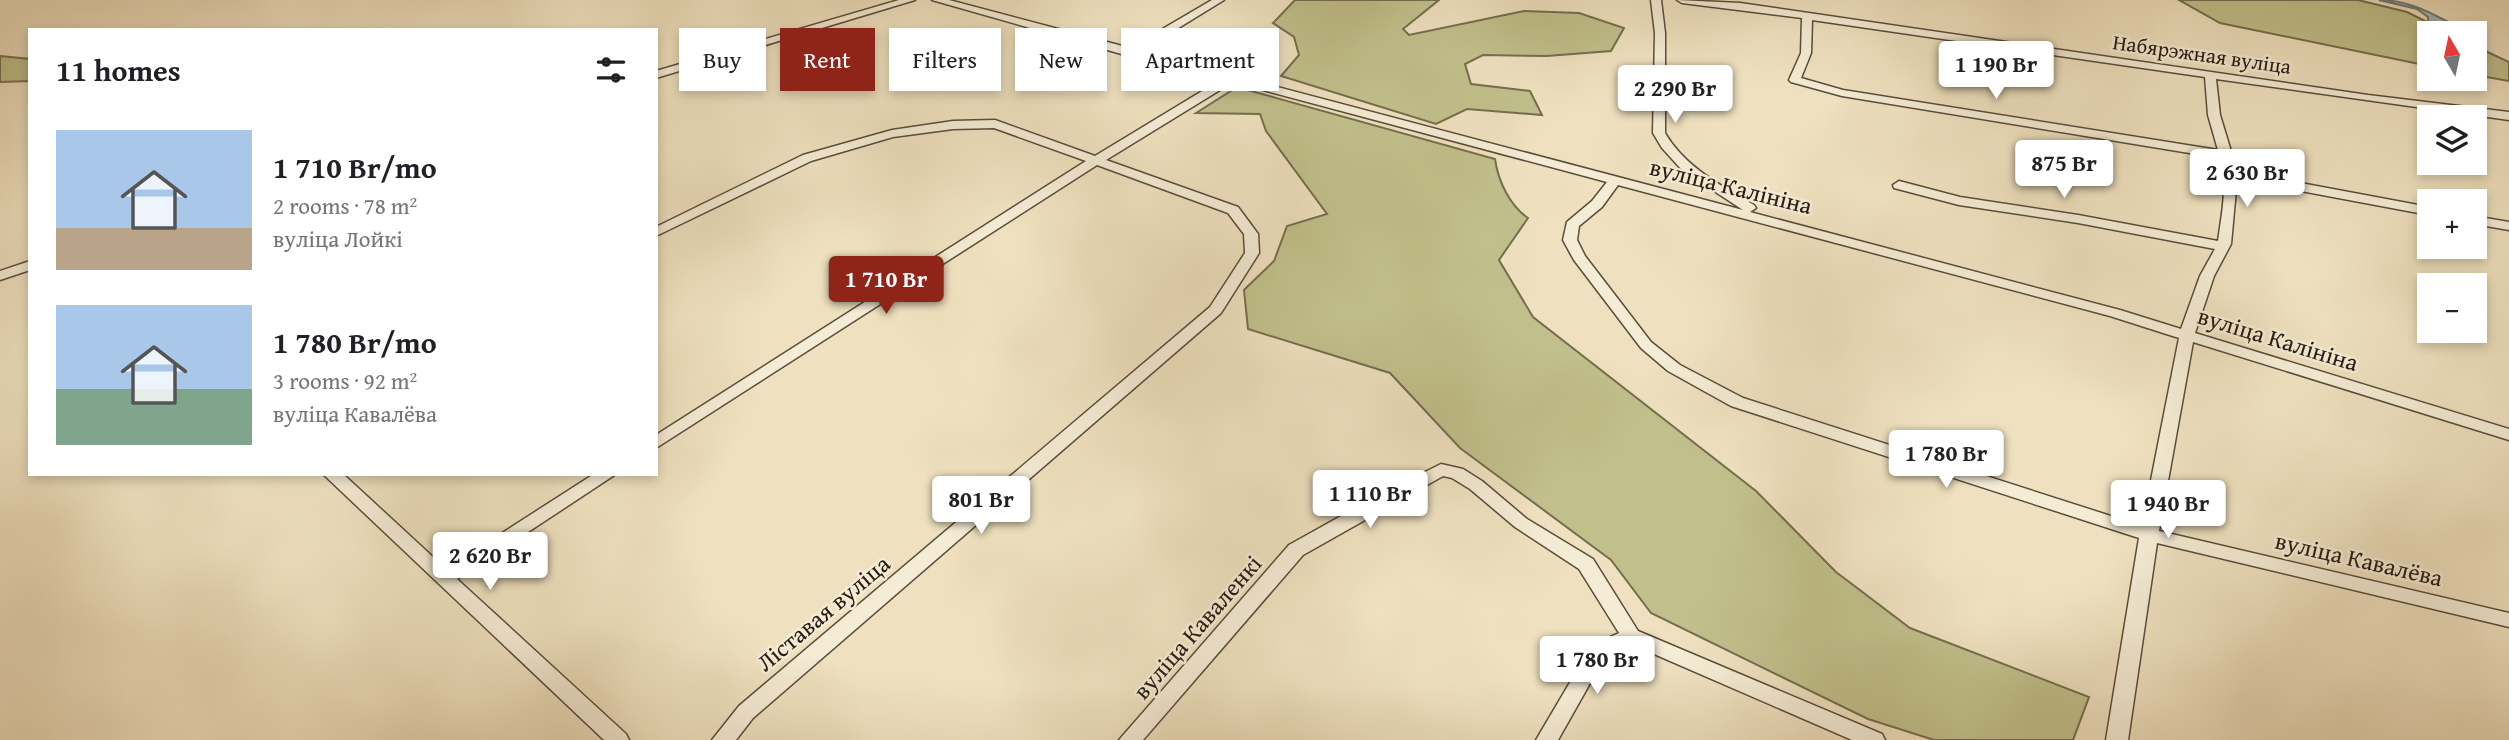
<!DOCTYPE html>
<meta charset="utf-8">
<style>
body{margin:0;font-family:"Gentium Book Plus",serif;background:#f6f6f6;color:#202124;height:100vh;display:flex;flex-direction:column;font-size:26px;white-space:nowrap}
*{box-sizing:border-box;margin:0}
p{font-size:23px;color:#757577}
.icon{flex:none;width:38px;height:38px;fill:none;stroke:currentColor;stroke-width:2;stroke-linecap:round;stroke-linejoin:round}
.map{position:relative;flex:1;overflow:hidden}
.sheet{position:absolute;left:28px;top:28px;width:630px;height:448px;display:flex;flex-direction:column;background:#fff;border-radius:0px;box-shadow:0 4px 10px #0003}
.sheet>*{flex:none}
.top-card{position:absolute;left:679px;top:28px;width:665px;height:63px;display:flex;gap:14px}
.needle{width:46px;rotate:351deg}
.fabs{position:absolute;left:2417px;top:21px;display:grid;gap:14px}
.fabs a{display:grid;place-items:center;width:70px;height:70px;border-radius:0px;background:#fff;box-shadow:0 4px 10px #0003;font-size:35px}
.price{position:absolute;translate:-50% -60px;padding:0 16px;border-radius:7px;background:#fff;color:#222;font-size:23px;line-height:46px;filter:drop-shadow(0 2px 4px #0008)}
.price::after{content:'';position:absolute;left:50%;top:42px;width:21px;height:16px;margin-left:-10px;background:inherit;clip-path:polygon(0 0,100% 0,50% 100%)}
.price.selected{background:#8f2418;color:#fff}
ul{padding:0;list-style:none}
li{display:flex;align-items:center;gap:21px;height:175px;padding:0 28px}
li span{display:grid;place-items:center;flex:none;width:196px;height:140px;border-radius:0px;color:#555}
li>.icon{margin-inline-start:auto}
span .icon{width:84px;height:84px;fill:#fffc;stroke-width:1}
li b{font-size:30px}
h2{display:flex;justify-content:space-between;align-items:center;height:84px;padding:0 28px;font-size:30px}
.pill{padding:0 24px;border-radius:0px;background:#fff;box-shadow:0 4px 10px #0003;font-size:24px;line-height:63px}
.pill.selected{background:#8f2418;color:#fff}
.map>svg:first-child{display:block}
</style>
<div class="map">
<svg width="2509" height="740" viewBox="0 0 2509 740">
<rect width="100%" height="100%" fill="#efe1bf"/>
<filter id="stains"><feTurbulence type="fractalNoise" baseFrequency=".00286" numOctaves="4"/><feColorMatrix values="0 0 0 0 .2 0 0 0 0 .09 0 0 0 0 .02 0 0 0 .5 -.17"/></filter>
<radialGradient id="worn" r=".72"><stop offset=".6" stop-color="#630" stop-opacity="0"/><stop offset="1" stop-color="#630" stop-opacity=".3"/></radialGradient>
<!-- green -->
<path fill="#c1c08c" stroke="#756e4e" stroke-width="2" d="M 1295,0 L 1439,0 L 1403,29 L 1409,35 L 1524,11 L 1579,13 L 1624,28 L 1611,51 L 1547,56 L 1483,55 L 1465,64 L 1471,84 L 1530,91 L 1542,115 L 1467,109 L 1436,124 L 1281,76 L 1299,55 L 1294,37 L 1273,23 Z
M 2179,0 L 2358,0 L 2407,12 L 2449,33 L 2429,33 L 2429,66 L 2220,23 Z
M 2475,46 L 2509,62 L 2509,81 L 2475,75 Z
M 0,56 L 30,59 L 30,81 L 0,82 Z
M 1237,87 L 1495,159 C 1498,181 1510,206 1528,218 L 1499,260 L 1533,317 L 1756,491 L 1836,572 L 1910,628 L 2089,697 L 2073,740 L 1934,740 L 1868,719 L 1651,613 L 1611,560 L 1460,448 L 1390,373 L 1248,329 L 1244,290 L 1274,261 L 1287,226 L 1327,214 L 1266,131 L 1260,114 L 1196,113 Z"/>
<!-- water -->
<path fill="#9fbbbd" stroke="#707b78" stroke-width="2" d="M 2379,0 C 2416,0 2440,20 2472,33 L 2453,33 L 2428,22 L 2428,17 L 2417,9 Z"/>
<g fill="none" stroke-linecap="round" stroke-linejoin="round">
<!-- minor casing -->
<g stroke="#5a4d3c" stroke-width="3">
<path id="minor" d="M 899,0 L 915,0 L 656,78 L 656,71 Z
M 932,0 L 949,0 L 1130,48 L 1212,0 L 1224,0 L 1141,51 L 1743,210 L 1682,170 L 1662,148 L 1653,133 L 1655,33 L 1651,0 L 1661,0 L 1665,33 L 1665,133 C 1685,167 1720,185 1754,205 L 1756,208 L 1750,212 L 2120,310 L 2181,329 L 2200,276 L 2215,249 L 2078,223 L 1959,205 L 1894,188 L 1893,185 L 1899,181 L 1960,197 L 2078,215 L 2218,241 C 2222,212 2228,186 2220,158 L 1842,96 L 1791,82 L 1789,80 L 1801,53 L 1802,18 L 1682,3 L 1677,0 L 1740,3 L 2368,95 L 2509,112 L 2509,120 L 2216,79 L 2220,115 L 2237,171 L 2429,207 L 2429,215 L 2237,179 L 2231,244 L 2214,276 L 2195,333 L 2509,429 L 2509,440 L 2193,342 L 2159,531 L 2509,613 L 2509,627 L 2157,543 L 2128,740 L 2106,740 L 2139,538 L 1731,406 L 1668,371 L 1641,348 L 1574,260 L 1563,240 L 1567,222 L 1592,201 L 1607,182 L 1233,82 L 1106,160 L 1238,207 L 1258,234 L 1259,253 L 1221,313 L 753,718 L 736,740 L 712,740 L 739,706 L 1210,307 L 1245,253 L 1244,234 L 1228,213 L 1097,165 L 656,448 L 656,435 L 1086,161 L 994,128 L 953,129 L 893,137 L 811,161 L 656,236 L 656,227 L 803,155 L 892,130 L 953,121 L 995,120 L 1095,156 L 1222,79 L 1125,55 ZM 1812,20 L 2205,77 L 2208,115 L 2218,150 L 1843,90 L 1801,78 L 1811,53 ZM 1618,185 L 2110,316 L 2179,338 L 2142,526 L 1743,398 L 1680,365 L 1651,342 L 1585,256 L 1577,240 L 1579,226 L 1602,207 Z
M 2474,216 L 2509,222 L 2509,230 L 2474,224 Z
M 30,261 L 30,270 L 0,280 L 0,271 Z
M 1441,464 L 1463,469 L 1482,481 L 1527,519 L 1593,559 L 1638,631 L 1882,734 L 1885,740 L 1852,740 L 1631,644 L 1606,655 L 1558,740 L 1536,740 L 1592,645 L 1619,633 L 1579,569 L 1515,527 L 1470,489 L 1452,478 L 1443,476 L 1303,555 L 1143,740 L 1119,740 L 1289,545 L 1377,496 Z
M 323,474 L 343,474 L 446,569 L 594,474 L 616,474 L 457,579 L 626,734 L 629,740 L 604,740 Z"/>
</g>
<!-- minor -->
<use href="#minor" fill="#f5ecd5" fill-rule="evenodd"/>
</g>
<g text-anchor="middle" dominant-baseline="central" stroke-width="5" stroke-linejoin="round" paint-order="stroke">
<!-- far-street labels -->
<g font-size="21" fill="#291c11" stroke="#f5ecd5">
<text transform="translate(2202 54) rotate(8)">Набярэжная вуліца</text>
</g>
<!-- street labels -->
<g font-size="24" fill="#291c11" stroke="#f5ecd5">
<text transform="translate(1731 186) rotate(14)">вуліца Калініна</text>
<text transform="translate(2278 339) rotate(17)">вуліца Калініна</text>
<text transform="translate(2359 559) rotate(13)">вуліца Кавалёва</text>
<text transform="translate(823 613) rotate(-40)">Ліставая вуліца</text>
<text transform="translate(1197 627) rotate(-49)">вуліца Каваленкі</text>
</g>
</g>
<rect width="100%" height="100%" filter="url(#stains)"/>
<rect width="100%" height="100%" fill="url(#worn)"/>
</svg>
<div class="fabs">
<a><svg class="needle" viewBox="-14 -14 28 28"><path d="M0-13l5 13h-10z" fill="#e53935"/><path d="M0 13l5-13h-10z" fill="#757577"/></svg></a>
<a><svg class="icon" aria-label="layers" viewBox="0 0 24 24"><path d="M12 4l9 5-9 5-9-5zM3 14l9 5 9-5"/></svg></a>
<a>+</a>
<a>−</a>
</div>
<b class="price" style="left:1996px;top:101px">1 190 Br</b>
<b class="price" style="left:1675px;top:125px">2 290 Br</b>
<b class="price" style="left:2064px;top:200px">875 Br</b>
<b class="price" style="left:2247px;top:209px">2 630 Br</b>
<b class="price selected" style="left:886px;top:316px">1 710 Br</b>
<b class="price" style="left:1946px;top:490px">1 780 Br</b>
<b class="price" style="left:1370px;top:530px">1 110 Br</b>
<b class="price" style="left:981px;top:536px">801 Br</b>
<b class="price" style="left:2168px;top:540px">1 940 Br</b>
<b class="price" style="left:490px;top:592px">2 620 Br</b>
<b class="price" style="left:1597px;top:696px">1 780 Br</b>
<div class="top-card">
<a class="pill">Buy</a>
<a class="pill selected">Rent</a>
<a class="pill">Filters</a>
<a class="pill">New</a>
<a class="pill">Apartment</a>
</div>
<section class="sheet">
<h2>11 homes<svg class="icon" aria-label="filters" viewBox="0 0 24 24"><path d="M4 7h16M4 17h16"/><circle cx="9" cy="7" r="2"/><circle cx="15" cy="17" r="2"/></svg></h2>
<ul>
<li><span style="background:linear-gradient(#a9c7e8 70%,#b9a48a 0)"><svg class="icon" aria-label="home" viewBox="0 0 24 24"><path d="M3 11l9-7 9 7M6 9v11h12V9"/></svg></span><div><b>1 710 Br/mo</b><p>2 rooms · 78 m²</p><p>вуліца Лойкі</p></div></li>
<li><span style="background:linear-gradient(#a9c7e8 60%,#7fa58c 0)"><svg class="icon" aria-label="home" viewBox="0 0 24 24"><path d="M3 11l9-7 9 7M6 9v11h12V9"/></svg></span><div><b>1 780 Br/mo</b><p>3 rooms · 92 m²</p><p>вуліца Кавалёва</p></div></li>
</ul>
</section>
</div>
